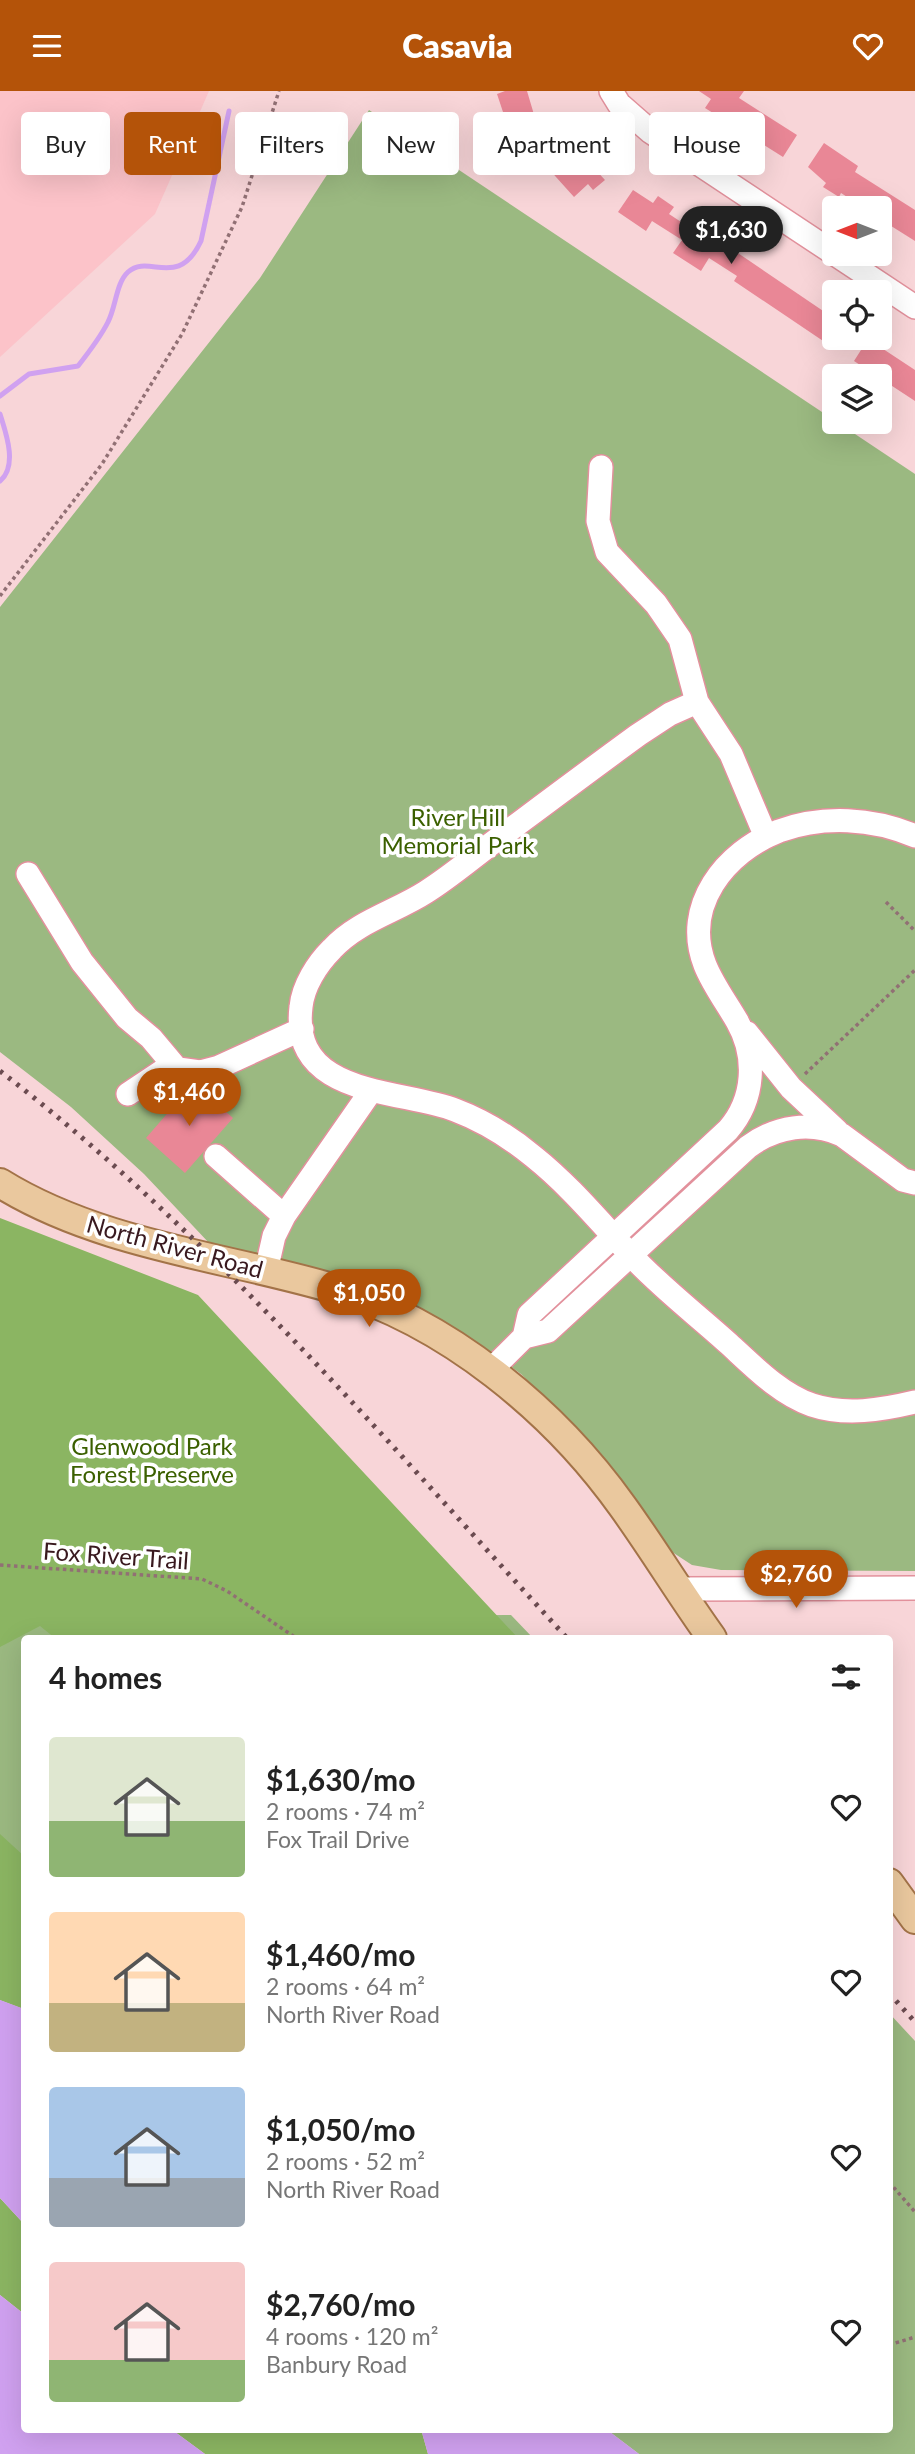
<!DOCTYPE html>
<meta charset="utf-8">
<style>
body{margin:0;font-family:Lato,sans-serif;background:#f6f6f6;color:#222;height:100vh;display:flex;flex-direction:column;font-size:26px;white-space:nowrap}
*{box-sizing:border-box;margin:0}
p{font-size:23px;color:#767676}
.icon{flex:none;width:38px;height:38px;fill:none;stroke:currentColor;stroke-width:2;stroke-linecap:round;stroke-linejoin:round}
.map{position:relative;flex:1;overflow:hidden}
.drawer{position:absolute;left:21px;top:1544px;width:872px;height:798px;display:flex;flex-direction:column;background:#fff;border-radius:7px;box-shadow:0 7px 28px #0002}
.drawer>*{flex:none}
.hud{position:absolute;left:21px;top:21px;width:873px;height:63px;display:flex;gap:14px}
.needle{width:46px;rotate:270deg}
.fabs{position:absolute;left:822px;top:105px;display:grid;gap:14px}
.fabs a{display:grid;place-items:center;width:70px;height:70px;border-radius:7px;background:#fff;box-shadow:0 7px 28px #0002;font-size:35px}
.price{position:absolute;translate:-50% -60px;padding:0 16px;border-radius:24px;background:#b45309;color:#fff;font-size:23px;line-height:46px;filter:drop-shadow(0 2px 4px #0008)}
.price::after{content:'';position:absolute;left:50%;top:42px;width:21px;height:16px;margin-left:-10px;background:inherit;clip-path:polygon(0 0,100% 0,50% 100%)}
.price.current{background:#222;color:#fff}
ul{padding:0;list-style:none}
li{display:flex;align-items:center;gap:21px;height:175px;padding:0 28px}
li span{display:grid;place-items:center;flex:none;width:196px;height:140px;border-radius:7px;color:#555}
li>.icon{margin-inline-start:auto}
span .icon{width:84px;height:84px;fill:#fffc;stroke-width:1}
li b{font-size:30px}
h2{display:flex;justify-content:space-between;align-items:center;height:84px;padding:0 28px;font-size:30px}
.pill{padding:0 24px;border-radius:7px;background:#fff;box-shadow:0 7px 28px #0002;font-size:24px;line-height:63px}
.pill.current{background:#b45309;color:#fff}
header{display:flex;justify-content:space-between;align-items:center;height:91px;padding:0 28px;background:#b45309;color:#fff;font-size:32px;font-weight:800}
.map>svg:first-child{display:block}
</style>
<header><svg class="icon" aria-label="menu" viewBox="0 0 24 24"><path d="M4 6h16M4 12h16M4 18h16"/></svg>Casavia<svg class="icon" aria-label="heart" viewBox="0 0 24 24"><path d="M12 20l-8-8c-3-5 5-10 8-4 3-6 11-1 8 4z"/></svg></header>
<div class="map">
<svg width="915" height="2363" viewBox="0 0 915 2363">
<rect width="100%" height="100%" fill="#f8d5d8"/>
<!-- built -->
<path fill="#fcc3c9" d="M 0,0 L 209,0 L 155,123 L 0,266 Z"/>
<!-- green -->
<path fill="#9bb981" d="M 369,19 L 915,383 L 915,1480 L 721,1479 L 692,1474 L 669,1459 L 631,1404 L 582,1344 L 521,1283 L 477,1251 L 365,1196 L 210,1153 L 144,1083 L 71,1016 L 0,961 L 0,516 L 260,187 Z
M 511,1524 L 533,1547 L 24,1547 L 24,1918 L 0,1909 L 0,1526 Z
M 889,1922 L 915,1950 L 915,2363 L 639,2363 L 606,2338 L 889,2338 Z"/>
<!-- forest -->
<path fill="#8bb562" d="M 0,1127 L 198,1204 L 518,1547 L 55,1547 L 40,1535 L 0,1556 Z
M 0,1743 L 24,1765 L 24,1918 L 0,1909 Z
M 0,2107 L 24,2133 L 24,2223 L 0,2204 Z
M 171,2338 L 421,2338 L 428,2363 L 205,2363 Z"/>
<!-- water -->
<path fill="#d0a1f0" d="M 0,1909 L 24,1918 L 24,2133 L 0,2107 Z
M 0,2204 L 24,2223 L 24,2338 L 171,2338 L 205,2363 L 0,2363 Z
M 421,2338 L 606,2338 L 639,2363 L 428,2363 Z"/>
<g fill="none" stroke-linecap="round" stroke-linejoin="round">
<!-- stream -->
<path stroke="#d0a1f0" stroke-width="5" d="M 0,305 L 29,283 L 78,275 C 89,261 100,247 108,231 C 116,216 116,192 128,181 C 149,162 178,199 201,150 L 229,20
M 0,323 C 6,342 18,375 0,390"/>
</g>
<!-- building -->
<path fill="#e98796" d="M 505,0 L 527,0 L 538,37 L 511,45 L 497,3 Z
M 699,0 L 744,0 L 739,7 L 797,44 L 783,66 L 705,17 L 711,8 Z
M 824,52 L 858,75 L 855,81 L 915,119 L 915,150 L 880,128 L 880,117 L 864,117 L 841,102 L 839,106 L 823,96 L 826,92 L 808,76 Z
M 572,53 L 605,89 L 593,99 L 588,93 L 574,106 L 547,76 Z
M 633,99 L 653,112 L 658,105 L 674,116 L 669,123 L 710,150 L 714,143 L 731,153 L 729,156 L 835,228 L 835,258 L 734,190 L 737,185 L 709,167 L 701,180 L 673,162 L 682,149 L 652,130 L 646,140 L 618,121 Z
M 868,248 L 915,279 L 915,310 L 854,270 Z
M 192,994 L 197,995 L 233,1027 L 185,1082 L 146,1047 Z"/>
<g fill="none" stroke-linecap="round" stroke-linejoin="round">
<!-- minor casing -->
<g stroke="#e2919c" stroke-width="26">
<path id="minor" d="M 611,0 L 619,13 L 651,41 L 915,216
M 601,376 L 598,430 L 607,461 L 656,513 L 680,548 L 697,611 L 731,663 L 766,746
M 697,611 L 670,623 L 638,644 C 590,679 542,715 495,750 C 472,767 450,786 426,801 C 395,821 358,830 332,858 C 317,873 303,895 301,916 C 290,1006 400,998 455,1019 C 484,1030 511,1047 534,1066 C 569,1094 598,1129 629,1162 C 659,1195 696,1223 729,1253 C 753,1275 780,1303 812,1314 C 845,1325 882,1319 915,1311
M 28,783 L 82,871 L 127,927 L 151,947 L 177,978
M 747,942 L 791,997 L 837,1040
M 128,1003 L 161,981 L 171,977 L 200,981 L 219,976 L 302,938
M 216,1065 L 284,1125
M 266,1180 L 274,1145 L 284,1125 L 371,1000
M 524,1246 L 529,1224 L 728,1039 C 755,1008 757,965 737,930 C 726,911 713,894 705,874 C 682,815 725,761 779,740 C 823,724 873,727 915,745
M 491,1279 L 524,1246 L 548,1240 L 748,1056 C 776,1035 811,1030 842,1044 L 903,1089 L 915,1092
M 677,1498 L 915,1497"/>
</g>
<!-- major casing -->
<g stroke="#a37348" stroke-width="32">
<path id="major" d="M 0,1092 C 98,1153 222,1165 332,1197 C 447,1231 554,1319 623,1416 C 654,1459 681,1504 712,1547
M 889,1792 L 915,1828"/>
</g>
<!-- path -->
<path stroke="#917074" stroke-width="3.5" stroke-dasharray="3.5 3.5" stroke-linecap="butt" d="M 0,505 L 102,373 L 182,243 L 242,116 L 279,0
M 886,811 L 915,840
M 805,983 L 915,879
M 0,1474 L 202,1488 L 227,1500 L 296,1547
M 889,2091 L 915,2121
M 889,2254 L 915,2246"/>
<!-- minor -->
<use href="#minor" stroke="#fff" stroke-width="23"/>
<!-- major -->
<use href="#major" stroke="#eac89e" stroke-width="28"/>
<!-- rail -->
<path stroke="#6b4b50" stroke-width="5" stroke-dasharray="3.5 7" stroke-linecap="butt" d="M 0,980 C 212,1143 387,1351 567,1547
M 889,1902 L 915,1931"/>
</g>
<g text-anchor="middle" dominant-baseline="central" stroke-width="7" stroke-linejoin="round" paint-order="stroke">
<!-- park labels -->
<g font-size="24" fill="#3b6000" stroke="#fff">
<text x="458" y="725">River Hill<tspan x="458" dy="28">Memorial Park</tspan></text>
<text x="152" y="1354">Glenwood Park<tspan x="152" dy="28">Forest Preserve</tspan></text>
</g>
<!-- street labels -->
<g font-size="24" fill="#39191f" stroke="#fff">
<text transform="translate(175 1155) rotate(15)">North River Road</text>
<text transform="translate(116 1464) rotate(4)">Fox River Trail</text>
</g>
</g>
</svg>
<div class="fabs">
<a><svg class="needle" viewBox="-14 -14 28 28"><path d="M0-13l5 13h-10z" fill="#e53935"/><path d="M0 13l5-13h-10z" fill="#767676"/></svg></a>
<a><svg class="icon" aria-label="locate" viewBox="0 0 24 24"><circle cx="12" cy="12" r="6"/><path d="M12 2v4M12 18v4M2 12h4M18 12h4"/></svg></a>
<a><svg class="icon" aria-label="layers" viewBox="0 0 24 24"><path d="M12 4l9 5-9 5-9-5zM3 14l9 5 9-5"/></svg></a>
</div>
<b class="price current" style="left:731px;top:175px">$1,630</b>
<b class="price" style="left:189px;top:1037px">$1,460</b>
<b class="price" style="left:369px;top:1238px">$1,050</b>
<b class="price" style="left:796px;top:1519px">$2,760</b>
<div class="hud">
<a class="pill">Buy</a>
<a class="pill current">Rent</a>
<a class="pill">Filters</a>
<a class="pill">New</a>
<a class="pill">Apartment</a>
<a class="pill">House</a>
</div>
<section class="drawer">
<h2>4 homes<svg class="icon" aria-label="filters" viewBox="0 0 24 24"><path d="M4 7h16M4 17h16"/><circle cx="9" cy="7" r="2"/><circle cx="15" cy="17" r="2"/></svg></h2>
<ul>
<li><span style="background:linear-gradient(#dfe7d0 60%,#8fb573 0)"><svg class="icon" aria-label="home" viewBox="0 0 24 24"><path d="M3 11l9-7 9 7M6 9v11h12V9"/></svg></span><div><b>$1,630/mo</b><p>2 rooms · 74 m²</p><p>Fox Trail Drive</p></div><svg class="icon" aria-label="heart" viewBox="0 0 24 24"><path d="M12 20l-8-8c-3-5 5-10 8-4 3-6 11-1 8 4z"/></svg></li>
<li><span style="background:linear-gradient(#ffd9b3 65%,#c2b280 0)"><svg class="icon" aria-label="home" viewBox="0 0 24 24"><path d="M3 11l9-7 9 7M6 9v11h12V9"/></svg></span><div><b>$1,460/mo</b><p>2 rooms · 64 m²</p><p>North River Road</p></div><svg class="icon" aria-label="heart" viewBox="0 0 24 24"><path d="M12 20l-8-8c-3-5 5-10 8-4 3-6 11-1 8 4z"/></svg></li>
<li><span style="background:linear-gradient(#a9c7e8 65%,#9aa5b1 0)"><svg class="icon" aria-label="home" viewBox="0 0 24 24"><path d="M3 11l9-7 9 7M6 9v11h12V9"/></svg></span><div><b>$1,050/mo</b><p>2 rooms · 52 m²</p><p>North River Road</p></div><svg class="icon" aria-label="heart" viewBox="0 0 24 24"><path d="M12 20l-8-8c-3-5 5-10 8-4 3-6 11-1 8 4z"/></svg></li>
<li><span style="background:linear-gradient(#f6c9c9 70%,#8fb573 0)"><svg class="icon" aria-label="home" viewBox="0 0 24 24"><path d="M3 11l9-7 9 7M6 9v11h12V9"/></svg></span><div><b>$2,760/mo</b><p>4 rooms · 120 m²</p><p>Banbury Road</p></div><svg class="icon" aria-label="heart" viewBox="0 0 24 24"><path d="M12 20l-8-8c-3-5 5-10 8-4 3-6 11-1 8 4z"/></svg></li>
</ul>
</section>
</div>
